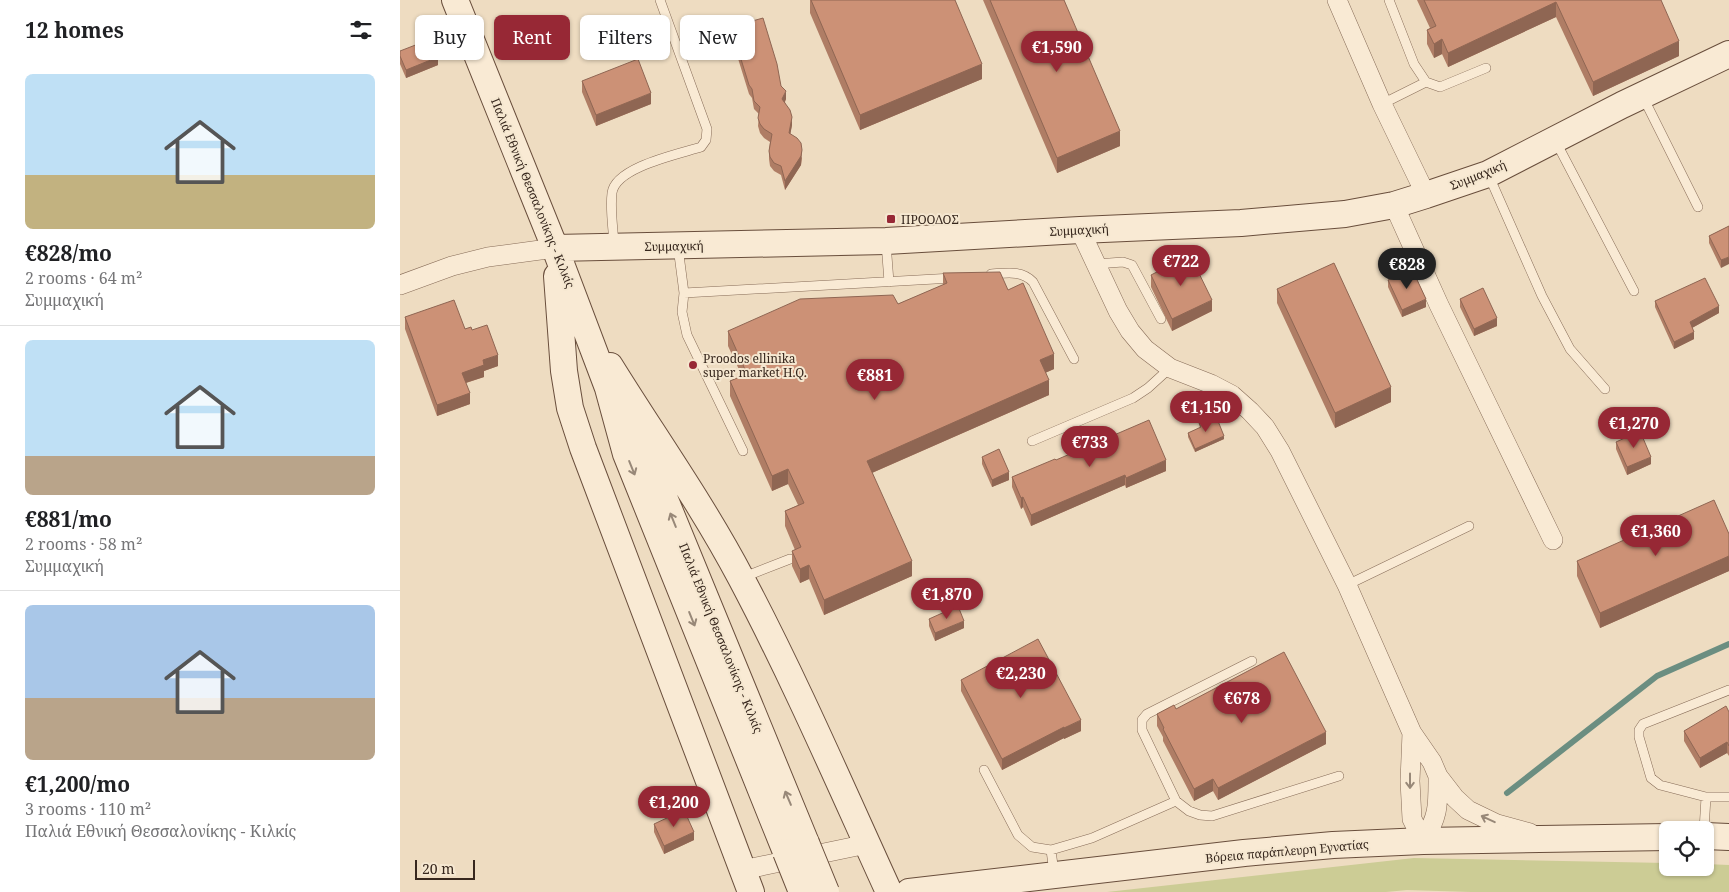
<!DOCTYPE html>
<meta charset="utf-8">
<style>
body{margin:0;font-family:"Noto Serif",serif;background:#f6f6f6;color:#202124;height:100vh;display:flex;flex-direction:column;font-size:19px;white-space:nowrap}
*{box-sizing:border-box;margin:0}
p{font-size:16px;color:#757577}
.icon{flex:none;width:28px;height:28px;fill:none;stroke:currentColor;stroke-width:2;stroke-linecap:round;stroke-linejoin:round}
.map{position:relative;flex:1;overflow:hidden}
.drawer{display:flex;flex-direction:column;background:#fff;width:400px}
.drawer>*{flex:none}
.top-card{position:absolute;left:15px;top:15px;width:475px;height:45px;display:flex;gap:10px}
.controls{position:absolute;left:1259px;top:821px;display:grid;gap:10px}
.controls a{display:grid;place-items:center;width:55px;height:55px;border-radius:8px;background:#fff;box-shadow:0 1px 4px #0004;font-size:25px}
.scale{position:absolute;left:15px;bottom:12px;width:60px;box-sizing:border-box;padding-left:5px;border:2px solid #37271d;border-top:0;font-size:14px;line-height:18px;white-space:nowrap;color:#37271d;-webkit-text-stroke:4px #f5e7d0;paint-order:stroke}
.price{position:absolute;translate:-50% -42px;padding:0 11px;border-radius:18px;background:#972835;color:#fff;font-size:16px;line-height:32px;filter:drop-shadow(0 1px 2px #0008)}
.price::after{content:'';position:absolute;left:50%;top:30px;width:15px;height:11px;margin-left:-8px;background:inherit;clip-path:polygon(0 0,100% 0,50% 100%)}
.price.selected{background:#222;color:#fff}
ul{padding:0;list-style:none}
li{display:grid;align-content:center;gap:10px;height:265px;padding:0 25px}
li+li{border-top:1px solid #e0e0e0}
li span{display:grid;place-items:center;height:155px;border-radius:8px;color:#555}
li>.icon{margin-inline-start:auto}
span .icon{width:90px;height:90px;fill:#fffc;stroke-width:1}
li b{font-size:21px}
h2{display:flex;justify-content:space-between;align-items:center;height:60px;padding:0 25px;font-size:21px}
.pill{padding:0 18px;border-radius:8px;background:#fff;box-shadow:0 1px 4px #0004;font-size:18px;line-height:45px}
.pill.selected{background:#972835;color:#fff}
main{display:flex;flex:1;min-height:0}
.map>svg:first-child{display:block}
</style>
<main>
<section class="drawer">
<h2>12 homes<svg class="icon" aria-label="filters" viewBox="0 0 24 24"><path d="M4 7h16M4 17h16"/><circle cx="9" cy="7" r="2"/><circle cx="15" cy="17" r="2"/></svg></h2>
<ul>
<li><span style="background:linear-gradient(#bfe0f5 65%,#c2b280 0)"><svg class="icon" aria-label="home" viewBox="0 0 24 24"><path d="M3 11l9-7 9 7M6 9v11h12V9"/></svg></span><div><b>€828/mo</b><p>2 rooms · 64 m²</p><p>Συμμαχική</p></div></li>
<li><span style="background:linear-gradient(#bfe0f5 75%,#b9a48a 0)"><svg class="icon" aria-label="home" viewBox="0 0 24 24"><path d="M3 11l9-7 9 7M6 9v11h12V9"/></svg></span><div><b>€881/mo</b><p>2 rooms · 58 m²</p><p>Συμμαχική</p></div></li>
<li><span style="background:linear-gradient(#a9c7e8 60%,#b9a48a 0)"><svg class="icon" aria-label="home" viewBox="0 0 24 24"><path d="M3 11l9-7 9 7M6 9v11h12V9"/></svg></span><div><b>€1,200/mo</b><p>3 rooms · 110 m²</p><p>Παλιά Εθνική Θεσσαλονίκης - Κιλκίς</p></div></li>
</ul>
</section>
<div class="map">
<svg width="1329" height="892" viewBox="0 0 1329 892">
<rect width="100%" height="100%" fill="#eedcc1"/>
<!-- green -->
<path fill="#cccc95" d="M 1014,858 L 1267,863 L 1268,868 L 1305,868 L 1305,864 L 1329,865 L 1329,892 L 1071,892 L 1007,890 L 986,892 L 707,892 Z"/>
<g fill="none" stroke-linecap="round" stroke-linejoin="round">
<!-- stream -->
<path stroke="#6b8e81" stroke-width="6" d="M 1107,793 L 1257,676 L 1329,644"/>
<!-- lane casing -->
<g stroke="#876c58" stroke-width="10">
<path id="lane" d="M 989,0 L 1014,64 L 1026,82 L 1040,87 L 1086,68
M 1243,97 L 1298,207
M 982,104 L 1026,82
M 1155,140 L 1234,291
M 1089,176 L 1142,296 L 1170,349 L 1205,389
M 486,243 L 489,282
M 214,244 C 213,227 210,209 212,193 C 215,167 279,154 301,147 L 306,140 L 307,129 L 260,0
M 278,247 L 284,293 L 282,312 L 287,335 L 343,451
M 696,264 L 723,262 L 732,265 L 761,319
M 591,274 C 607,273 622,270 633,282 L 674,359
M 284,293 L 553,278
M 632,441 L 733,398 L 748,388 L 770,368
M 344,577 L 390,559
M 947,585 L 1069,526
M 852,661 L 747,714 L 742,720 L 742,730 L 776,801 L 789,811 L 800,815 L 812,816 L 939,776
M 1329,690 L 1243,724 L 1239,730 L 1239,737 L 1251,778 L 1260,785 L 1306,797 L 1329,797
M 584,770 L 618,835 L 632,847 L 651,850 L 654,873
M 1304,830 L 1306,797
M 651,850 L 692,838 L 776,801"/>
</g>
<!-- street casing -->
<g stroke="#876c58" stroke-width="20">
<path id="street" d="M 937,0 L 982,104 L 1026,195
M 994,205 L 1039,305 L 1153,540
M 680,230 L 718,311 L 730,331 L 745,349 L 770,368 L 811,384 L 832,395 L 850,411 L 865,427 L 880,451 L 947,585 L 1012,733 L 1032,762 L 1038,776 L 1055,798 L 1068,810 L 1097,824 L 1130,833
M 0,285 L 52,266 L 88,257 L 155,248
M 1012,733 L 1010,781 L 1012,819 L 1023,841 C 1039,816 1038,805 1038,776
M 342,870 L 467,844"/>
</g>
<!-- secondary casing -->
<g stroke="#694e3c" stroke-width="28">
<path id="secondary" d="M 55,0 L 155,248 L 208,388 L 226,454 L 386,852
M 155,248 L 486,241 L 680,230 L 841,223 L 945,214 L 994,205 L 1026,195 L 1088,174 L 1222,105 L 1329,54
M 157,276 L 164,371 L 170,408 L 183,448 L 351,892
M 210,366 C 254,437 302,504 341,578 C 395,680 441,787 489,892
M 233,429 L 243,446 L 406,843
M 1305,836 L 1329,837
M 509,892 L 844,853 L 933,845 L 1023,841 L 1268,837"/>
</g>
<!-- lane -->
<use href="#lane" stroke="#f9ead4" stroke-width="9"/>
<!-- street -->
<use href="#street" stroke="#f9ead4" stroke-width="19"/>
<!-- secondary -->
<use href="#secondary" stroke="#f9ead4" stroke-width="26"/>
<!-- secondary-bridge casing -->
<g stroke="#694e3c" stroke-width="28" stroke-linecap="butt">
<path id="secondary-bridge" d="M 406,843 L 426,892
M 386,852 L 402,892"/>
</g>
<!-- secondary-bridge -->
<use href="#secondary-bridge" stroke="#f9ead4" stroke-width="26"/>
</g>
<!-- wall -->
<path fill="#af7d65" d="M 410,0 L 555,0 L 582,79 L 460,130 L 410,13 Z
M 583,0 L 664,0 L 720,146 L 657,173 Z
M 1017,0 L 1261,0 L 1279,56 L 1193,96 L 1156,17 L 1048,67 L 1042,54 L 1034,58 L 1027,44 L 1027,30 L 1030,28 Z
M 331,27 L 381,86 L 386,99 L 385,102 L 392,125 L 390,134 L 402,158 L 401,165 L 385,190 L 381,175 L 374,171 L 370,166 L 369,159 L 369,151 L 370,142 L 364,138 L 360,133 L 358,126 L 359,114 L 354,109 L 352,98 L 349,94 L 331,36 Z
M 0,51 L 38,65 L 6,78 L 0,64 Z
M 182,81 L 251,104 L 196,126 L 182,92 Z
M 1329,226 L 1321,268 L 1309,243 L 1309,236 Z
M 543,273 L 608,290 L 654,369 L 645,373 L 649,395 L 472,473 L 512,576 L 424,615 L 409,579 L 400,583 L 392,566 L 392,551 L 395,550 L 385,526 L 385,511 L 398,505 L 388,484 L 372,491 L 330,396 L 330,381 L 342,376 L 328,346 L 328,331 L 498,304 L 543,285 Z
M 751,275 L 812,311 L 772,331 L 751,287 Z
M 988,280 L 1026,307 L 1002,317 L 988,287 Z
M 877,289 L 991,402 L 935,428 L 877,303 Z
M 1060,299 L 1097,326 L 1074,336 L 1060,307 Z
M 1255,301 L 1319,313 L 1292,328 L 1294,339 L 1274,349 L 1255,307 Z
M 5,317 L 72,330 L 98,366 L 84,371 L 84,377 L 66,383 L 70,404 L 37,416 L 5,329 Z
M 799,423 L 824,439 L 795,452 L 788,437 L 788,433 L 800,428 Z
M 1216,442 L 1251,464 L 1227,475 L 1216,449 Z
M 582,457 L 609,480 L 592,487 L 582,464 Z
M 656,460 L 766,471 L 726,488 L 725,485 L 631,526 L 623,507 L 621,509 L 612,487 L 612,477 Z
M 1329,534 L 1329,571 L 1200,628 L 1177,576 L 1177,561 Z
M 529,619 L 564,628 L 535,641 L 529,626 Z
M 561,680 L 681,731 L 664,739 L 664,738 L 602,770 L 561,691 Z
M 776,709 L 926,744 L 818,800 L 813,791 L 794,801 L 763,741 L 763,737 L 757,726 L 757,714 Z
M 1329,712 L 1329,756 L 1327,753 L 1300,768 L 1284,741 L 1284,731 Z
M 254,824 L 294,840 L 264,854 L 254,832 Z"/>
<!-- shaded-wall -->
<path fill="#8f6653" d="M 1156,2 L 1156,17 L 1048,67 L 1048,53 Z
M 1042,39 L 1042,54 L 1034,58 L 1034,44 Z
M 1279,41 L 1279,56 L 1193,96 L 1193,82 Z
M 38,57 L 38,65 L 6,78 L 6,70 Z
M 582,64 L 582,79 L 460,130 L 460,115 Z
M 386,91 L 386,99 L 382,107 L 382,99 Z
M 251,93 L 251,104 L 196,126 L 196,115 Z
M 392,117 L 392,125 L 389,142 L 389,133 Z
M 720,131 L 720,146 L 657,173 L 657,158 Z
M 402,150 L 401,165 L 385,190 L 385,181 Z
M 1329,257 L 1329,264 L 1321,268 L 1321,260 Z
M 1026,299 L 1026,307 L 1002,317 L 1002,310 Z
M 812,300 L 812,311 L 772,331 L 772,319 Z
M 1319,306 L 1319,313 L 1290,329 L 1290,322 Z
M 1097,318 L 1097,326 L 1074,336 L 1074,329 Z
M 1294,332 L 1294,339 L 1274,349 L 1274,342 Z
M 654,354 L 654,369 L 640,375 L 640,360 Z
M 98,355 L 98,366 L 84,371 L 84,377 L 62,384 L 62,373 L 83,360 Z
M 649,380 L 649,395 L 467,475 L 467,461 Z
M 991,387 L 991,402 L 935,428 L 935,413 Z
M 70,393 L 70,404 L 37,416 L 37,405 Z
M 824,436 L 824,439 L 795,452 L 795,449 Z
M 1251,457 L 1251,464 L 1227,475 L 1227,467 Z
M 766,460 L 766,471 L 726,488 L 726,478 Z
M 388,469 L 388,484 L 372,491 L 372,476 Z
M 609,472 L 609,480 L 592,487 L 592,480 Z
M 725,475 L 725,485 L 631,526 L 631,515 Z
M 623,497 L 623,507 L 621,509 L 621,498 Z
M 1329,556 L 1329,571 L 1200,628 L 1200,613 Z
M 512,561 L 512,576 L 424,615 L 424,600 Z
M 409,565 L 409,579 L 400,583 L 400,569 Z
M 564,621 L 564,628 L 535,641 L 535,633 Z
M 681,720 L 681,731 L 664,739 L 664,728 Z
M 664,727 L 664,738 L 602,770 L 602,759 Z
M 926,732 L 926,744 L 818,800 L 818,788 Z
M 1327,742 L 1327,753 L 1300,768 L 1300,758 Z
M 813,779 L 813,791 L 794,801 L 794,789 Z
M 294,832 L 294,840 L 264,854 L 264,846 Z"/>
<!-- building -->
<path fill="#cc9176" stroke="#8f6653" d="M 411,0 L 555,0 L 582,64 L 460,115 Z
M 590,0 L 664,0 L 720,131 L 657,158 Z
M 1024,0 L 1261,0 L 1279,41 L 1193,82 L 1156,2 L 1048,53 L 1042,39 L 1034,44 L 1027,30 L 1036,26 Z
M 363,18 L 377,64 L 381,86 L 386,91 L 382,99 L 390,110 L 392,117 L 389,133 L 397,138 L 401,143 L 402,150 L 401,156 L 385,181 L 381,166 L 374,163 L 370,157 L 369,151 L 372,134 L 364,129 L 360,124 L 358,118 L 360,107 L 354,101 L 352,89 L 349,85 L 331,27 Z
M 31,39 L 38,57 L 6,70 L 0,56 L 0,51 Z
M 238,59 L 251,93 L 196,115 L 182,81 Z
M 1329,226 L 1329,257 L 1321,260 L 1309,236 Z
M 790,255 L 812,300 L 772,319 L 751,275 Z
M 934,263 L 991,387 L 935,413 L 877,289 Z
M 1012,269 L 1026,299 L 1002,310 L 988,280 Z
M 600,272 L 608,290 L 623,283 L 654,354 L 640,360 L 649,380 L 467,461 L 512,561 L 424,600 L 409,565 L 400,569 L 392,551 L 401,547 L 385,511 L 404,503 L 388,469 L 372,476 L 330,381 L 347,374 L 328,331 L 400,299 L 493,295 L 498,304 L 547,283 L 543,273 Z
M 1305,278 L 1319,306 L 1290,322 L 1294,332 L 1274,342 L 1255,301 Z
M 1083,288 L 1097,318 L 1074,329 L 1060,299 Z
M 54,300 L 65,329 L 71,327 L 72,330 L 87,325 L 98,355 L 83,360 L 84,365 L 62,373 L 70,393 L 37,405 L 5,317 Z
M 816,416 L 824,436 L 795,449 L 788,433 L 801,427 L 799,423 Z
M 749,420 L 766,460 L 726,478 L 725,475 L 631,515 L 623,497 L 621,498 L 612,477 L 655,459 L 656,460 Z
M 1240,431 L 1251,457 L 1227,467 L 1216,442 Z
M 599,449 L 609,472 L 592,480 L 582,457 Z
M 1314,500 L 1329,534 L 1329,556 L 1200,613 L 1177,561 Z
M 558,606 L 564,621 L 535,633 L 529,619 Z
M 638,639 L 681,720 L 664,728 L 664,727 L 602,759 L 561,680 Z
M 884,652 L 926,732 L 818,788 L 813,779 L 794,789 L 763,729 L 764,728 L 757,714 L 774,705 L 776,709 Z
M 1326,706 L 1329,712 L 1329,746 L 1327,742 L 1300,758 L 1284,731 Z
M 284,810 L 294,832 L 264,846 L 254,824 Z"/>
<!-- one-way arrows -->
<defs><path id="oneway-shaft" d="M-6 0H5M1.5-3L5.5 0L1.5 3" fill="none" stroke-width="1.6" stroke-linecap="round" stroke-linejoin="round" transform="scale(1.25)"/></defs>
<g stroke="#988878">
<use href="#oneway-shaft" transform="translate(232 468) rotate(68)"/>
<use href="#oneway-shaft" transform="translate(273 520) rotate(-112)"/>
<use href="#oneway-shaft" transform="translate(292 619) rotate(68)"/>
<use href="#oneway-shaft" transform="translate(1010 781) rotate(90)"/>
<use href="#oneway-shaft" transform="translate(388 798) rotate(-113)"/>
<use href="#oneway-shaft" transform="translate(1088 819) rotate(-155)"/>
</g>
<!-- markers -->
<g fill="#972835" stroke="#f5e7d0" stroke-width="2">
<rect x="486" y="214" width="10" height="10" rx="2.5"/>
<circle cx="293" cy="365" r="5"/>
</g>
<g text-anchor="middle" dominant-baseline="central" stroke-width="4" stroke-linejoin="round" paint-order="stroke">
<!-- street labels -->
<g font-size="12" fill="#37271d" stroke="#f5e7d0">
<text transform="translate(1078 175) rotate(-22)">Συμμαχική</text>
<text transform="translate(133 193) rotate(68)">Παλιά Εθνική Θεσσαλονίκης - Κιλκίς</text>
<text transform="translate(679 230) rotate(-3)">Συμμαχική</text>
<text transform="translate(274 246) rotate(-1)">Συμμαχική</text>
<text transform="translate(321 638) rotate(68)">Παλιά Εθνική Θεσσαλονίκης - Κιλκίς</text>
<text transform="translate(887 851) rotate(-5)">Βόρεια παράπλευρη Εγνατίας</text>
</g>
<!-- poi labels -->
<g font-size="12" fill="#37271d" stroke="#f5e7d0" text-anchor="start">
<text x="501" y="219">ΠΡΟΟΔΟΣ</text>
<text x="303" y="358">Proodos ellinika<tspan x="303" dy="14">super market H.Q.</tspan></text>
</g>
</g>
</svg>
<div class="controls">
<a><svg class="icon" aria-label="locate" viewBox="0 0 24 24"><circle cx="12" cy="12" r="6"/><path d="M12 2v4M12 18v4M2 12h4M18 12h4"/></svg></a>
</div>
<div class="scale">20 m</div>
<b class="price" style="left:657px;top:73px">€1,590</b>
<b class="price" style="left:781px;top:287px">€722</b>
<b class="price selected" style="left:1007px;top:290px">€828</b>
<b class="price" style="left:475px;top:401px">€881</b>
<b class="price" style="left:806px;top:433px">€1,150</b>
<b class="price" style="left:1234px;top:449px">€1,270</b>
<b class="price" style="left:690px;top:468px">€733</b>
<b class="price" style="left:1256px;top:557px">€1,360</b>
<b class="price" style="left:547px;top:620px">€1,870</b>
<b class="price" style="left:621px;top:699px">€2,230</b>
<b class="price" style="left:842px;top:724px">€678</b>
<b class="price" style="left:274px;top:828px">€1,200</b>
<div class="top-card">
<a class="pill">Buy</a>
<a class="pill selected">Rent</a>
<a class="pill">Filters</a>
<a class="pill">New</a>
</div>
</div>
</main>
